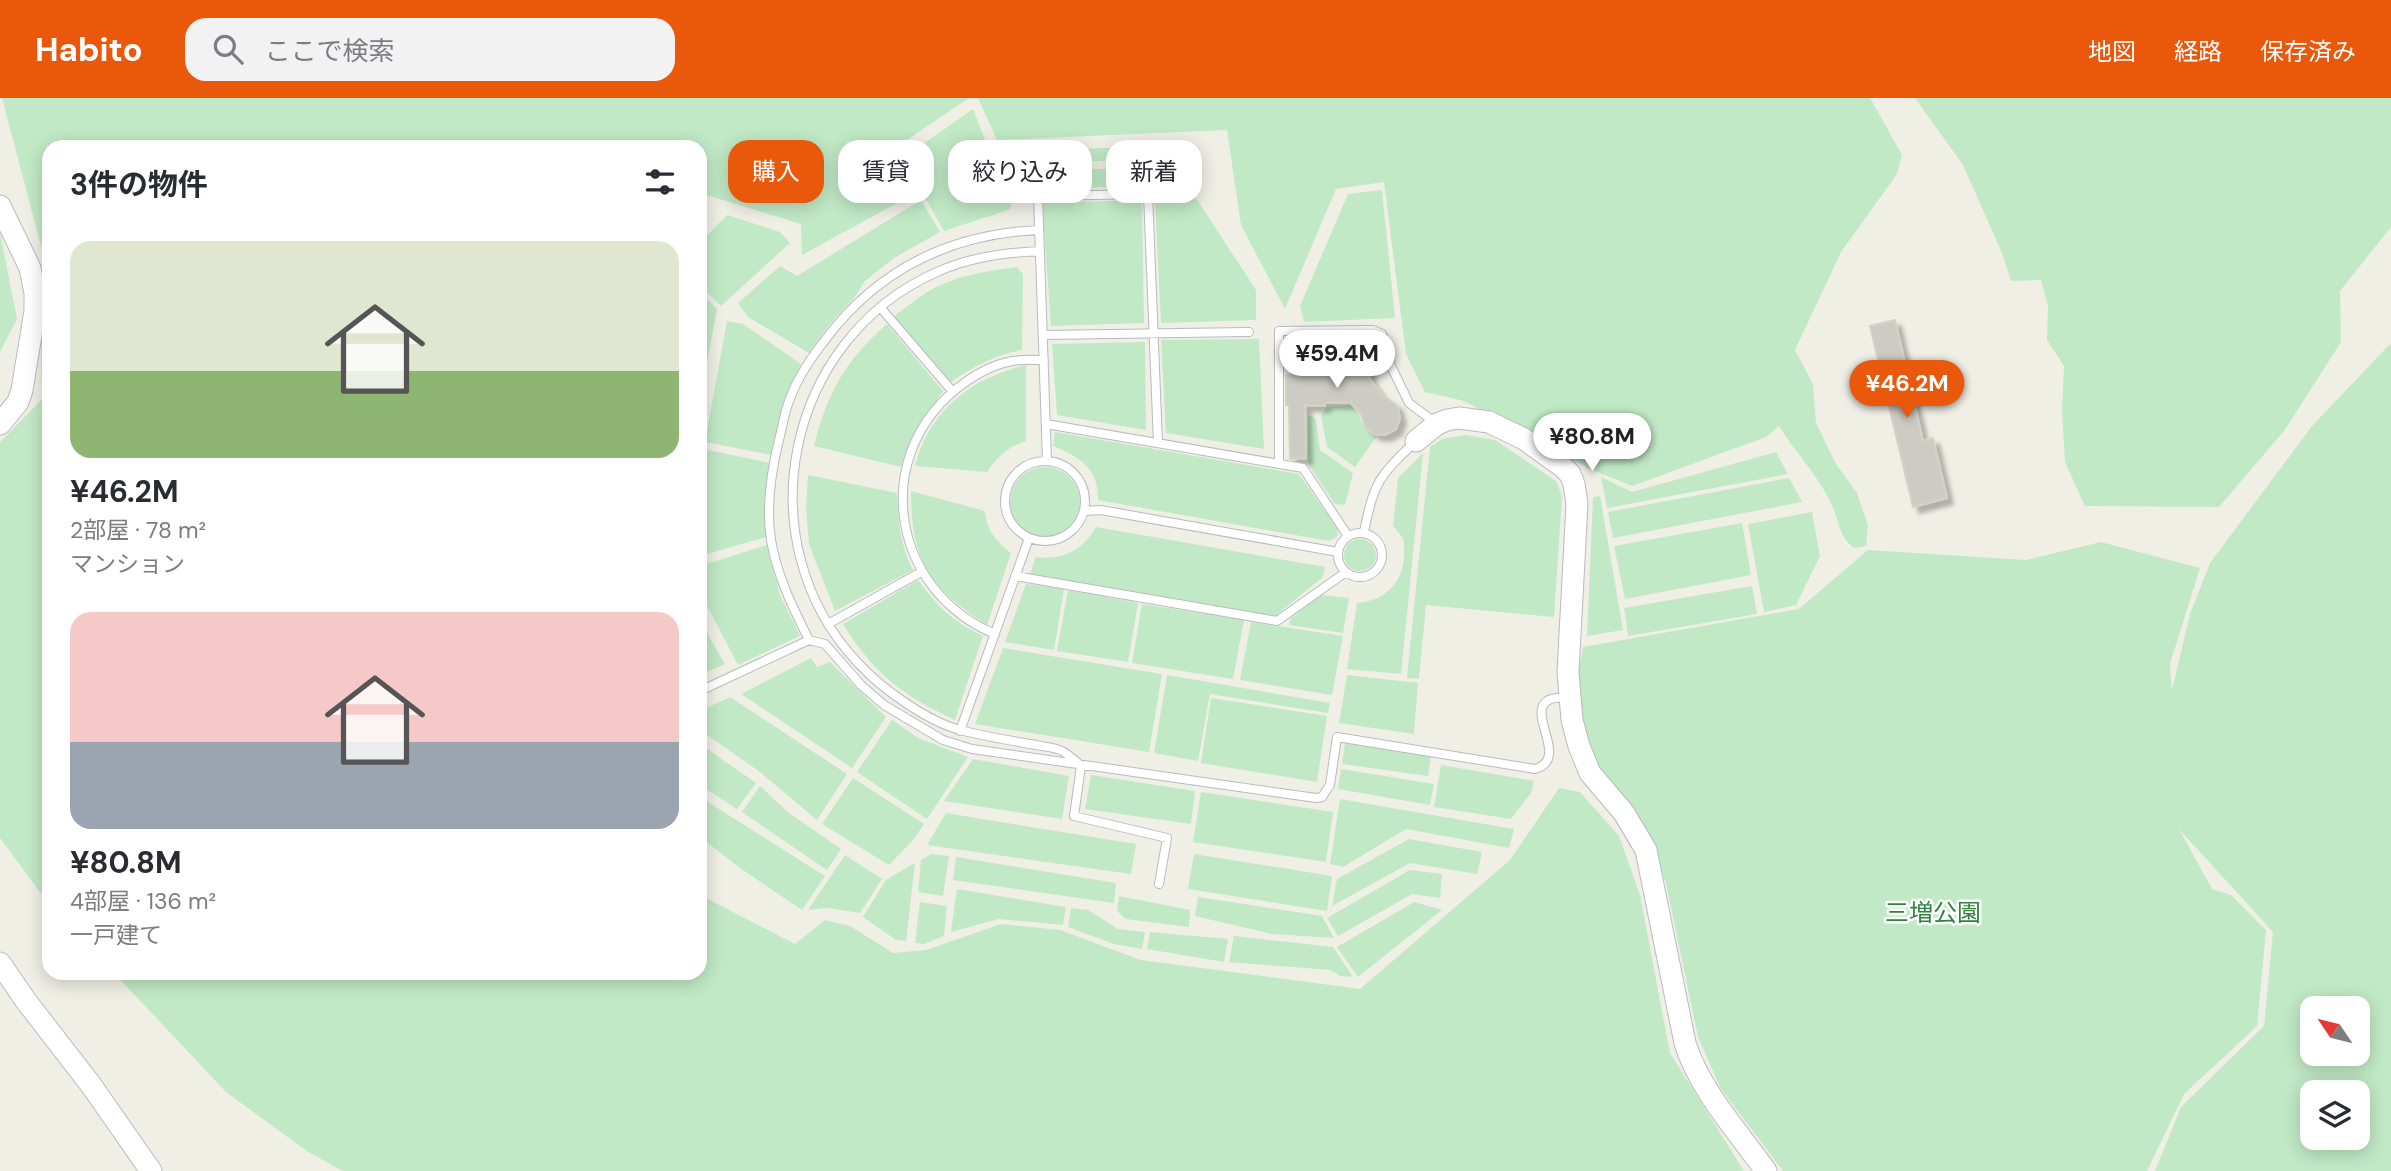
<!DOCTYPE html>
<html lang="ja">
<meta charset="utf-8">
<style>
body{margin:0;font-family:"DM Sans","Noto Sans JP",sans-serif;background:#f2f2f3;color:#2b2b33;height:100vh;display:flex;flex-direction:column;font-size:26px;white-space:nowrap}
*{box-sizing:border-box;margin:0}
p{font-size:23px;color:#7c7c81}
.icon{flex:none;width:38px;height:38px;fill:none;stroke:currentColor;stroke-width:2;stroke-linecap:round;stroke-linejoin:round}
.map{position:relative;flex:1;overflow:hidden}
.sheet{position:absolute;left:42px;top:42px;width:665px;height:840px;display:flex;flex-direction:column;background:#fff;border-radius:21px;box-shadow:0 4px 18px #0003}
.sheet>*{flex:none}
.guide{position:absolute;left:728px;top:42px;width:665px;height:63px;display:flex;gap:14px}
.needle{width:46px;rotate:305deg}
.tools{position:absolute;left:2300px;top:898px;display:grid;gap:14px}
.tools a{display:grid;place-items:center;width:70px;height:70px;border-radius:14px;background:#fff;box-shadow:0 4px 18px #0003;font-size:35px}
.price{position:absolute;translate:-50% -60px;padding:0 16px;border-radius:24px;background:#fff;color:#222;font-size:23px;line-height:46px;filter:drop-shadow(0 2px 4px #0008)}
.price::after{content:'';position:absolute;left:50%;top:42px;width:21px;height:16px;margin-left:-10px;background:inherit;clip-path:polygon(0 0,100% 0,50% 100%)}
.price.current{background:#ea580c;color:#fff}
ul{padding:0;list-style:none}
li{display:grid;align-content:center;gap:14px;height:371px;padding:0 28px}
li span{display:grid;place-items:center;height:217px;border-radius:21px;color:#555}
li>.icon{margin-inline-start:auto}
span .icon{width:126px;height:126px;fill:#fffc;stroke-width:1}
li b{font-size:30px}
h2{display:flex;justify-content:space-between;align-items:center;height:84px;padding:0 28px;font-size:30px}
.tag{padding:0 24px;border-radius:21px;background:#fff;box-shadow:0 4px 18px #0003;font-size:24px;line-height:63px}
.tag.current{background:#ea580c;color:#fff}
header{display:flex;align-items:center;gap:42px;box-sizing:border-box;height:98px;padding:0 35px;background:#ea580c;color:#fff}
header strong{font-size:33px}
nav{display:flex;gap:38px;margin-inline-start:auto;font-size:24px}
.search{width:490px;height:63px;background:#f2f2f3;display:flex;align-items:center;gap:18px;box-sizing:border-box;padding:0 24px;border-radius:21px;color:#7c7c81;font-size:26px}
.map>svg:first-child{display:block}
</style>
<header>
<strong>Habito</strong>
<div class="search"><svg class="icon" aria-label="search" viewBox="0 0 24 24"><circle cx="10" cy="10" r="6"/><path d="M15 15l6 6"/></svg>ここで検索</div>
<nav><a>地図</a><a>経路</a><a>保存済み</a></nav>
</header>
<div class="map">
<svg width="2391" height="1073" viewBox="0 0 2391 1073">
<defs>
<filter id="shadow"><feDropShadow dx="6" dy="6" stdDeviation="2" flood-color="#0004"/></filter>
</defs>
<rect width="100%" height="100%" fill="#f0efe6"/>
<!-- green -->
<path fill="#c1e9c5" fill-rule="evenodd" d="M 2,0 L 969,0 L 895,50 L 910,98 L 802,157 L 801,126 L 700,95 L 700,49 L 49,49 L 49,152 L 41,148 Z
M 978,0 L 1870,0 L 1902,57 L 1897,76 L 1841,154 L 1795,252 L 1813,286 L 1816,325 L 1836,366 L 1857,395 L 1868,427 L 1866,448 L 1854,450 C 1840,439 1840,428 1834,412 C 1822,381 1796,356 1779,328 L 1766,339 L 1632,388 L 1590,371 L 1464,303 L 1425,294 L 1406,256 L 1384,84 L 1336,91 L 1285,211 L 1241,127 L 1227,32 L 997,42 Z
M 1915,0 L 2391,0 L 2391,129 L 2340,193 L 2341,244 L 2284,333 L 2219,409 L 2085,408 L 2065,364 L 2062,313 L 2064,268 L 2047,242 L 2048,208 L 2041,182 L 2011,183 L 2002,155 L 1963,67 Z
M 973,11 L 990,54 L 1009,53 L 1011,111 L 944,133 L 924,98 L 909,56 Z
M 1175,48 L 1180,62 L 1013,64 L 1011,53 Z
M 1178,69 L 1189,87 L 1025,91 L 1023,73 Z
M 1382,92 L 1395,220 L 1304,224 L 1300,208 L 1348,96 Z
M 1196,100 L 1256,192 L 1256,222 L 1161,225 L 1155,102 Z
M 921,102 L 940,134 L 894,160 L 864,184 L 855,199 L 829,227 L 809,255 L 748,219 L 738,205 L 780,168 L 797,178 Z
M 1142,102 L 1144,225 L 1051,228 L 1042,105 Z
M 727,117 L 780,134 L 790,145 L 721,208 L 700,187 L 700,145 Z
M 0,135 L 17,221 L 0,254 Z
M 49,163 L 49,806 L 0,740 L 0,344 L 42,301 L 40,210 L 36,175 Z
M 1017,169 L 1023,176 L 1022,252 C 995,257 974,268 951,284 L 894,218 C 906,210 918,199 931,192 C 957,177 988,173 1017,169 Z
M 700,194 L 717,211 L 700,303 Z
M 727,223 L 743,226 L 801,266 L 787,296 L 771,357 L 705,344 Z
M 887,226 L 943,293 L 912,339 L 901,369 L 814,348 C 828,293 845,263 887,226 Z
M 1259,241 L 1264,351 L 1166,335 L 1161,242 Z
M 1145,244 L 1146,332 L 1057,317 L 1052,246 Z
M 2391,245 L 2391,1073 L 2155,1073 L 2181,1009 L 2264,928 L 2273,834 L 2179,731 L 2212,791 L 2231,797 L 2266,832 L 2257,928 L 2184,996 L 2147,1073 L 1783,1073 L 1721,991 L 1698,939 L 1666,785 L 1648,738 L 1608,685 L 1595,662 L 1585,637 L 1576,589 L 1583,549 L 1799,511 L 1868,452 L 2026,462 L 2101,444 L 2200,470 L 2170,566 L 2172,592 L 2190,516 L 2210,465 L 2312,328 ZM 2312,910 L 2357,910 L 2357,956 L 2312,956 ZM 2312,994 L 2357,994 L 2357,1040 L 2312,1040 Z
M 1026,267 L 1026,343 C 1008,349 998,358 987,374 L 915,368 C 929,313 971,280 1026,267 Z
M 1351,307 C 1361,318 1362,331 1377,338 L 1355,369 L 1327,349 L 1321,317 L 1327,309 Z
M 1311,318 L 1316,321 L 1320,352 L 1353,375 L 1345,407 L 1335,406 L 1308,366 L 1308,319 Z
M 1055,334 L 1299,376 L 1338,431 L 1337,439 L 1329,443 L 1098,402 C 1099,371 1079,358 1053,348 Z
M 1466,337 L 1495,342 L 1556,383 L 1562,398 L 1554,519 L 1426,507 L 1419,581 L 1407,580 L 1430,349 L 1442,341 Z
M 704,351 L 770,365 L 765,402 L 766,439 L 700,458 L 700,372 Z
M 1776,354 L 1788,376 L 1607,410 L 1601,379 L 1632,394 Z
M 1423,355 L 1401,576 L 1347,571 L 1357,505 C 1393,502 1409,475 1403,440 L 1393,428 L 1398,380 Z
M1010 404a35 35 0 1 1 70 0a35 35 0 1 1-70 0Z
M 808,377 L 897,395 C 898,423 900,446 913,472 L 835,513 L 809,446 L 806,410 Z
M 1789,380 L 1802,404 L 1613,440 L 1608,414 Z
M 911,393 L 985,413 C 986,432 997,444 1011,455 L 987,527 C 929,490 911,462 911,393 Z
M 1600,398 L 1623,532 L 1587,538 L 1593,399 Z
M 1812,414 L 1820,458 L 1796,507 L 1764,514 L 1748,426 Z
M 1742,425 L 1751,477 L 1625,501 L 1614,448 Z
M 1096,429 L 1325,469 L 1323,479 L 1275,518 L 1030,476 L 1036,459 C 1063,462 1082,453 1096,429 Z
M1344 457a16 16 0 1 1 32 0a16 16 0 1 1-32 0Z
M 767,447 L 780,497 L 800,538 L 738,567 L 700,494 L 700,468 Z
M 918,482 C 940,511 951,522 983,538 L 955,622 C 902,597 874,576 843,526 Z
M 1026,486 L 1064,491 L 1054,552 L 1005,544 Z
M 1752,488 L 1757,516 L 1628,538 L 1624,510 Z
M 1068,492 L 1138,505 L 1128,564 L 1057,553 Z
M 1321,497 L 1349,500 L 1343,535 L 1289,527 L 1291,520 Z
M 1142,506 L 1244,522 L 1233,581 L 1132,565 Z
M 700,523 L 725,566 L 700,577 Z
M 1251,524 L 1343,538 L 1332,597 L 1240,582 Z
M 1003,550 L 1162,576 L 1149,654 L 975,626 Z
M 811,560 L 817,569 L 830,564 L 886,619 L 852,670 L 741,596 Z
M 1167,577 L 1330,605 L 1328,615 L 1210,596 L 1198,663 L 1154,655 Z
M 1347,577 L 1418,585 L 1414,636 L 1339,625 Z
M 730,599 L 847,676 L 817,722 L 760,674 L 700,632 L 700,613 Z
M 1211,600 L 1327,618 L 1317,684 L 1201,665 Z
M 892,622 L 918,640 L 968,659 L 927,721 L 857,674 Z
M 1345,645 L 1431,658 L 1428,678 L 1342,666 Z
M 700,646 L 756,685 L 737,711 L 700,687 Z
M 973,661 L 1069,678 L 1062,721 L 944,703 Z
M 1441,667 L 1534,683 L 1531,695 L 1511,721 L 1434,709 Z
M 1341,671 L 1434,686 L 1430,707 L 1338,691 Z
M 1091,677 L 1195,693 L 1191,726 L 1085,711 Z
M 853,680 L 924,726 L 913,742 L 889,767 L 822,726 Z
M 760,688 L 789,715 L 841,751 L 827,772 L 742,714 Z
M 1559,690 L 1580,694 L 1619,738 L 1640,797 L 1670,955 L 1744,1073 L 343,1073 L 308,1054 L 226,994 L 114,875 L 700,875 L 700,797 L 795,846 L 825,822 L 850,828 L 893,855 L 926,852 L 1001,826 L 1060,832 L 1141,862 L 1360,891 L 1510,762 Z
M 1201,694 L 1333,714 L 1326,764 L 1193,744 Z
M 700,699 L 825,778 L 802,812 L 740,770 L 700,739 Z
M 1340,701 L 1514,731 L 1509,750 L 1406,731 L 1343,769 L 1330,766 Z
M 946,715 L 1136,746 L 1131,776 L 927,747 Z
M 1409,741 L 1482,754 L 1477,776 L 1410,765 L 1332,808 L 1337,781 Z
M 931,756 L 949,758 L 943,798 L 918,794 L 921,762 Z
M 1194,756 L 1332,778 L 1327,813 L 1188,791 Z
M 845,757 L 882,781 L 860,815 L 828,810 L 808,812 Z
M 956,759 L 1116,785 L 1114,805 L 953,782 Z
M 915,765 L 906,843 L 896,842 L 863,819 L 886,782 Z
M 1410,772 L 1442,776 L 1440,800 L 1412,796 L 1338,838 L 1327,820 Z
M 957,791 L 1066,809 L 1063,827 L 999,821 L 951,834 Z
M 1119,798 L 1190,812 L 1189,829 L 1126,821 L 1117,813 Z
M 1198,799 L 1322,818 L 1334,840 L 1272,836 L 1195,818 Z
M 920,804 L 947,808 L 944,838 L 924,846 L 915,845 Z
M 1414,804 L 1442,812 L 1358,879 L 1337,849 Z
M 1071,810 L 1088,812 L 1118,831 L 1145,834 L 1142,851 L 1114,846 L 1068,829 Z
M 1150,834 L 1228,841 L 1224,864 L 1147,851 Z
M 1234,838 L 1333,849 L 1353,879 L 1340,878 L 1330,872 L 1229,864 Z"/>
<!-- building -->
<path fill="#cdccc4" stroke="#d5d1c3" stroke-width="2" filter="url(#shadow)" d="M 1895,222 L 1923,343 L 1933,340 L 1947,400 L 1913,409 L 1870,228 Z
M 1369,243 L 1370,281 L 1383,299 L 1388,301 L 1397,308 L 1400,320 L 1396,331 L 1385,337 L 1374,336 L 1365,328 L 1362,317 L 1351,305 L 1325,304 L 1325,308 L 1305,307 L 1306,360 L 1290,361 L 1289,307 L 1286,307 L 1286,277 L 1304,277 L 1304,246 Z"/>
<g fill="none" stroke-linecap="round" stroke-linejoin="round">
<!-- service casing -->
<g stroke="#b8bac0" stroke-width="10">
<path id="service" d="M 1148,96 L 1190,96
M 1040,153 C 1004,155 970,159 937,174 C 785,241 744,444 858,565 C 882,591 929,625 964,633 C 988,639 1012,643 1036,647 C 1044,649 1055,649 1062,653 C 1068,656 1074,662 1079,666
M 880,209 L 953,294
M 1043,237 L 1249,234
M 1046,326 L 1303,370 L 1348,438
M1005 403a40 40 0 1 1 80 0a40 40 0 1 1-80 0Z
M 1047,363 L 1038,98 L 1148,96 L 1158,345
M 1279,366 L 1279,233 L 1373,232 L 1382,236 L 1390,266 L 1409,305 L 1437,326
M 1085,413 L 1101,412 L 1338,454
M 1364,434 C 1374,384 1379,378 1416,343
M1338 457a22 22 0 1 1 44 0a22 22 0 1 1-44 0Z
M 1015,478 L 1277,523 L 1346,474
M 828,526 L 921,474
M 995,536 C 894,494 869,364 955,292 C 971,279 991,267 1012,263 C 1022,261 1034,262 1044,262
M 809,542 C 793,510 777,478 771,442 C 766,410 771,374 779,342 C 782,330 784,318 788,306 C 795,285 808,264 822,246 C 875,173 949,136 1039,132
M 700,593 L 809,542 L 825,546 L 861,587 L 884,607 L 943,642 L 972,651 L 1316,700 L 1322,699 L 1330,687 L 1337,639 L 1535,671 C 1570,661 1527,617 1547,603 C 1552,599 1562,600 1569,599
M 960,633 L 1029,440
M 1081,668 L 1074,718 L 1167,740 L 1159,786"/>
</g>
<!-- tertiary casing -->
<g stroke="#b8bac0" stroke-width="23">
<path id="tertiary" d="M 0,108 L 30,170 L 35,195 L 35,213 L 22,292 L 18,304 L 0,326
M 1416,343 L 1437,326 L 1447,322 L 1459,320 L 1489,324 L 1524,341 L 1563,369 L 1570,376 L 1574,386 L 1577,406 L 1568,574 L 1572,622 L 1579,648 L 1590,675 L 1624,715 L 1646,752 L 1685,945 C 1699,991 1738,1034 1766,1073
M 0,865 L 26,903 L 91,987 L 151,1073"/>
</g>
<!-- service -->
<use href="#service" stroke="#fff" stroke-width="8"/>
<!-- tertiary -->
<use href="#tertiary" stroke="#fff" stroke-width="21"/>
</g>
<g text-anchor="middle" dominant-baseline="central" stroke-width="5" stroke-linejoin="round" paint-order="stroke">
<!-- park labels -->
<g font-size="24" fill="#30823c" stroke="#fff">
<text x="1933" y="814">三増公園</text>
</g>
</g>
</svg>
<div class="tools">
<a><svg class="needle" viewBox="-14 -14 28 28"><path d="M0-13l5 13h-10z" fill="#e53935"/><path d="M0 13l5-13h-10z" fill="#7c7c81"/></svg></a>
<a><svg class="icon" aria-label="layers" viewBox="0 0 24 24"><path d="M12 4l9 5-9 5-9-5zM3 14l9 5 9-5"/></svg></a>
</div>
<b class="price" style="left:1337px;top:292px">¥59.4M</b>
<b class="price current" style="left:1907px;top:322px">¥46.2M</b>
<b class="price" style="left:1592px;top:375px">¥80.8M</b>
<div class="guide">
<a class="tag current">購入</a>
<a class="tag">賃貸</a>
<a class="tag">絞り込み</a>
<a class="tag">新着</a>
</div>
<section class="sheet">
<h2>3件の物件<svg class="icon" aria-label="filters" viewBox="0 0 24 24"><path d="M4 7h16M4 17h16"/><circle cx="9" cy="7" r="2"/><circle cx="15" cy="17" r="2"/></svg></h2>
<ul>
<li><span style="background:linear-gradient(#dfe7d0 60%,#8fb573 0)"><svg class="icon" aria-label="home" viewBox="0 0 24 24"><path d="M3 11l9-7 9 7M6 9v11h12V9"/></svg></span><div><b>¥46.2M</b><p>2部屋 · 78 m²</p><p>マンション</p></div></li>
<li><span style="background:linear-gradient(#f6c9c9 60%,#9aa5b1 0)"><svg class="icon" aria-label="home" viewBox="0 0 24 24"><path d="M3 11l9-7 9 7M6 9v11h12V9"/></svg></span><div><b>¥80.8M</b><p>4部屋 · 136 m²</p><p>一戸建て</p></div></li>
</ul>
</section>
</div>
